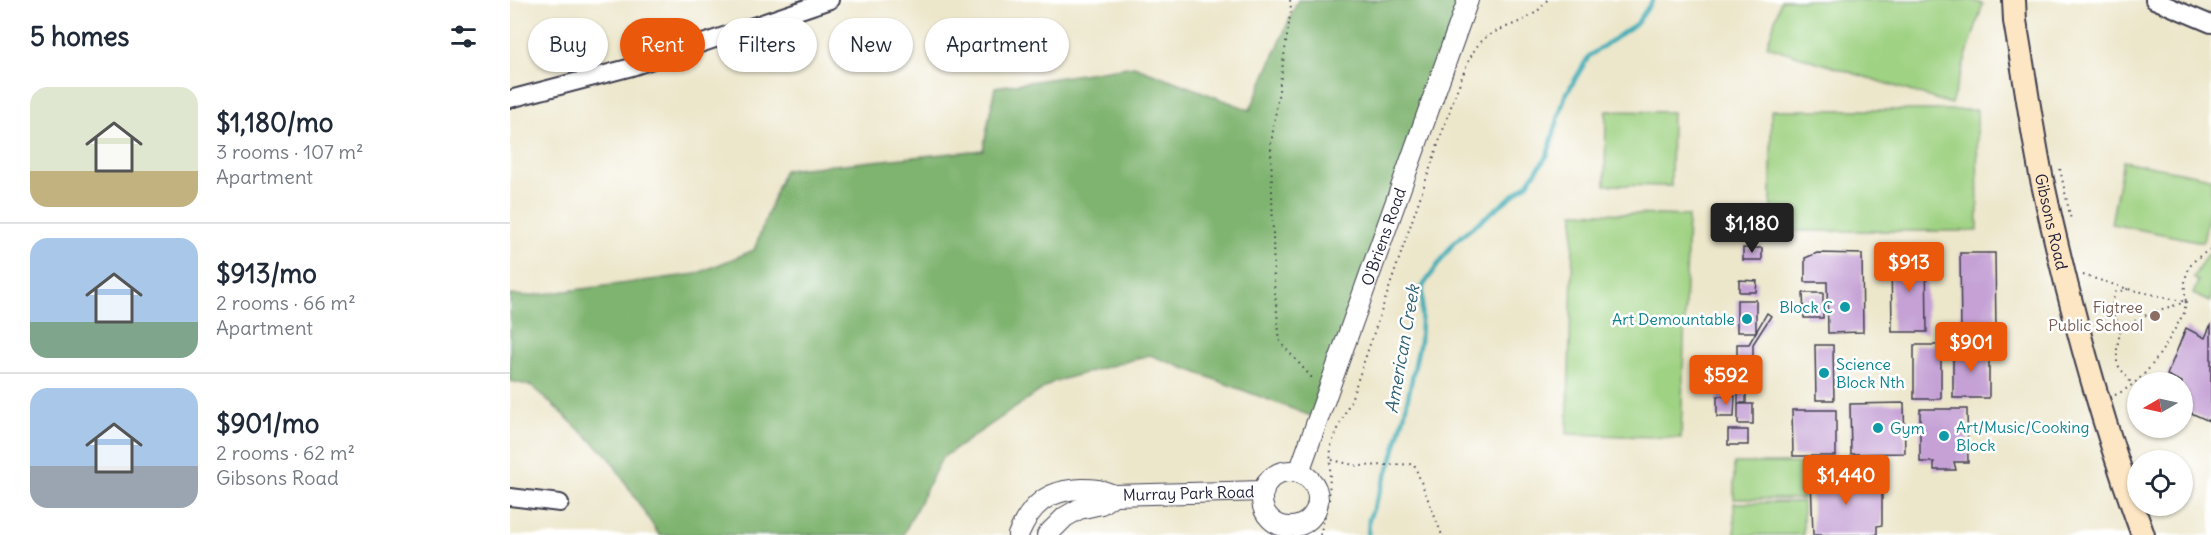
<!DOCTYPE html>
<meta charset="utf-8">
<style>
body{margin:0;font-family:Delius,sans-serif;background:#f6f6f7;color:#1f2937;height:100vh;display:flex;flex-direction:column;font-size:22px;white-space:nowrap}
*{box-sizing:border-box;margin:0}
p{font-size:20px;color:#747a83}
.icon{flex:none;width:33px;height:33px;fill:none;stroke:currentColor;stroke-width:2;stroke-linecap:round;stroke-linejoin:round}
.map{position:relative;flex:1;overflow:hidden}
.sheet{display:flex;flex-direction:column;background:#fff;width:510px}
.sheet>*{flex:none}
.guide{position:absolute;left:18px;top:18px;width:570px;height:54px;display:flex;gap:12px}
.needle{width:39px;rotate:261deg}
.controls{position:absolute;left:1617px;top:372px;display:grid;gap:12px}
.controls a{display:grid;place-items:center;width:66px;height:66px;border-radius:50%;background:#fff;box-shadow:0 2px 4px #0004;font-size:30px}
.price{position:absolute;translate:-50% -51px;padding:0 14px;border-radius:6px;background:#ea580c;color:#fff;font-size:20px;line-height:39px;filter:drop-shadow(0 2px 3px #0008)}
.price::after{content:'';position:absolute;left:50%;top:36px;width:18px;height:14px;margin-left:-9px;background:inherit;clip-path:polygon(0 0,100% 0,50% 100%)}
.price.active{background:#222;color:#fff}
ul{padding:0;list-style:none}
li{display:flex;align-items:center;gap:18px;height:150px;padding:0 30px}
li+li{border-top:2px solid #e0e1e3}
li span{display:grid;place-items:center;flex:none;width:168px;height:120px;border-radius:18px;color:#555}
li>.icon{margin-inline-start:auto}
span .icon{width:72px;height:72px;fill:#fffc;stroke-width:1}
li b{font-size:26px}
h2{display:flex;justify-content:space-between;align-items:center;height:72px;padding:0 30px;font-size:26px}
.pill{padding:0 21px;border-radius:27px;background:#fff;box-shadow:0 2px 4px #0004;font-size:21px;line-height:54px}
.pill.active{background:#ea580c;color:#fff}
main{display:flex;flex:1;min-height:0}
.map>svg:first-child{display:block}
</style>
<main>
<section class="sheet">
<h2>5 homes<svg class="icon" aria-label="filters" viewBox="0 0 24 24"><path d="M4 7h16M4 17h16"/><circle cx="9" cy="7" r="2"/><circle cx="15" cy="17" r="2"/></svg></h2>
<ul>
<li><span style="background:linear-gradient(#dfe7d0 70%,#c2b280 0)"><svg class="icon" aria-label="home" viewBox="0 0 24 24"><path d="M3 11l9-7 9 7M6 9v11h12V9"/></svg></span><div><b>$1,180/mo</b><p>3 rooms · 107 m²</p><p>Apartment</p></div></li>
<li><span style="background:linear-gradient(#a9c7e8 70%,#7fa58c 0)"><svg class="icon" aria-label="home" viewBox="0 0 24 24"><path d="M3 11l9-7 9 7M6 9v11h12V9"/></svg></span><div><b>$913/mo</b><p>2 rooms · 66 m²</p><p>Apartment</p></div></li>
<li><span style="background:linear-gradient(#a9c7e8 65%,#9aa5b1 0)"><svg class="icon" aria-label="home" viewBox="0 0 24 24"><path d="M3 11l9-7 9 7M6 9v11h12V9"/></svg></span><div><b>$901/mo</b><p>2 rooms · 62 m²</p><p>Gibsons Road</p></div></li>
</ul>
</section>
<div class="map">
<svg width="1701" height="535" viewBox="0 0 1701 535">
<rect width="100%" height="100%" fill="#fff"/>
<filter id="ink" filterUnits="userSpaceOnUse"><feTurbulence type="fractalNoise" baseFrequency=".0167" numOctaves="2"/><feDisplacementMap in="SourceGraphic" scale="12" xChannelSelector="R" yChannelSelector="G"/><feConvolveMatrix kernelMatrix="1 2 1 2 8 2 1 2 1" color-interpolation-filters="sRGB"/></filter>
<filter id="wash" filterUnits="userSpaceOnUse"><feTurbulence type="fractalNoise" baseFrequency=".008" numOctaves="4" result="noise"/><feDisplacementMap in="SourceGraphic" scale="24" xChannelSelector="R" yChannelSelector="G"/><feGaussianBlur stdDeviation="1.35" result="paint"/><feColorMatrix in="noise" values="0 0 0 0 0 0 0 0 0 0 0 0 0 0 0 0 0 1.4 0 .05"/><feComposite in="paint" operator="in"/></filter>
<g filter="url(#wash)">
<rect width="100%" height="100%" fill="#ece6ca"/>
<!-- green -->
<path fill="#9fd282" stroke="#607a5e" stroke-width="1.5" d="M 1271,0 L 1460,0 L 1473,4 L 1441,104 L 1257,46 Z
M 1261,110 L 1467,110 L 1468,231 L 1261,231 Z
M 1096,111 L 1162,112 L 1161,186 L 1095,185 Z
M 1613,161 L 1701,178 L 1701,200 L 1693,242 L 1601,224 Z
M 1064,212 L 1178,216 L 1171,438 L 1057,434 Z
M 1697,254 L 1701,256 L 1701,302 L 1683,294 L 1688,281 L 1683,278 Z
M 1224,463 L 1293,463 L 1293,499 L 1224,499 Z
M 1293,502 L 1293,535 L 1225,535 L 1224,503 Z"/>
<!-- forest -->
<path fill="#7fb470" stroke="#506b56" stroke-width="1.5" d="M 788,0 L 958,0 L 809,419 L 640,355 L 543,382 L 432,458 L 393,535 L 149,535 L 99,457 L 22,386 L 0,381 L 0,295 L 18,296 L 186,274 L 244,250 L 274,170 L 473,150 L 485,87 L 624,66 L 740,110 Z"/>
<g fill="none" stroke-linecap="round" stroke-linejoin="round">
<!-- stream -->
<path stroke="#3bacb6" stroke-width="4.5" d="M 858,535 L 859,519 L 881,463 L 894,416 L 910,341 L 913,286 L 944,242 L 1017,184 L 1037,156 L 1055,96 L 1079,56 L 1127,23 L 1143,0"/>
</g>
<g id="blocks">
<!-- building -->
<path fill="#c5a1d5" d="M 1233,248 L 1252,248 L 1252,260 L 1233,260 Z
M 1307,253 L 1352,254 L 1353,332 L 1318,333 L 1317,282 L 1295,282 L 1295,258 Z
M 1416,253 L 1417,332 L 1382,332 L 1381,254 Z
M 1450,253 L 1485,253 L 1486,332 L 1451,332 Z
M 1229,280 L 1247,281 L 1246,292 L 1229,292 Z
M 1293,293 L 1313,293 L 1313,318 L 1294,318 Z
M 1227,300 L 1246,300 L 1246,332 L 1227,332 Z
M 1257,313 L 1261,316 L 1243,344 L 1243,371 L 1227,371 L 1227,344 L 1239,344 Z
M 1701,324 L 1701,416 L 1699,421 L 1672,409 L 1672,382 L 1657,375 L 1676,328 L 1695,338 Z
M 1453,344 L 1469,344 L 1469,353 L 1479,353 L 1479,398 L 1443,398 L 1443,353 L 1453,353 Z
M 1305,345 L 1323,345 L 1324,400 L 1306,400 Z
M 1404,345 L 1431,345 L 1431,399 L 1404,399 Z
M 1228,383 L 1236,383 L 1236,403 L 1228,403 Z
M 1207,396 L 1225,396 L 1224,417 L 1207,417 Z
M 1394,403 L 1395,453 L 1341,454 L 1340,404 Z
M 1228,404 L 1243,404 L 1243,424 L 1228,424 Z
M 1410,409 L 1457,409 L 1458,462 L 1444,462 L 1446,470 L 1424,470 L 1424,462 L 1410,462 Z
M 1282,410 L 1326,410 L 1326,456 L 1283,456 Z
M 1218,430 L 1238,430 L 1238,445 L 1218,445 Z
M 1301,478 L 1372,479 L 1372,525 L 1367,526 L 1367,535 L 1303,535 Z"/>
</g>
</g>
<g filter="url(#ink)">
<use href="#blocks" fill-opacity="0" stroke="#403f50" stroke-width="1.5"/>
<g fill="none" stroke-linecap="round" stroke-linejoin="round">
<!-- minor casing -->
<g stroke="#403f50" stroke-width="20">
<path id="minor" d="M 1644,0 L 1701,24
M 0,99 L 122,67 L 320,0
M 0,497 L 50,503"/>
</g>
<!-- tertiary casing -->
<g stroke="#403f50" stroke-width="22">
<g id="tertiary">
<circle cx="780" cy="499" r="28"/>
<path id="s1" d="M 789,472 L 958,0"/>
<path id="s2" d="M 508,535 C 521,504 538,490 572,489 C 585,489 592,490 604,495 L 754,491"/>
<path d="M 537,535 L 555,517 L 569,509 L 591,504 L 604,495"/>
</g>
</g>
<!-- secondary casing -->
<g stroke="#403f50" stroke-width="26">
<g id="secondary">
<path id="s3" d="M 1504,0 L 1505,21 C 1514,72 1521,124 1531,175 C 1557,297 1590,418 1633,535"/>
</g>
</g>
<!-- path -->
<path stroke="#403f50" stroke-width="2" stroke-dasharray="1.5 4.5" stroke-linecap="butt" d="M 780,0 L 781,9 L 761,144 L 764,284 L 770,342 L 802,378
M 1550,169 L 1561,220
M 1573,275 L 1618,289 L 1676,302 C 1672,277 1677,260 1701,250
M 1618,289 L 1606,292 C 1598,306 1603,315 1611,328 L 1607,347 L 1607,364 L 1622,384
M 1605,395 C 1640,379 1656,344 1674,313 L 1676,302 L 1642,312 L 1611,328
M 822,460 L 848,466 L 904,464 L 932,535
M 810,535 L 819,500 L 821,445 L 842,397 L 946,92 C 952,78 959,56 968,45 C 984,24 1020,27 1037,0"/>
<!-- minor -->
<use href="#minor" stroke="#fff" stroke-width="16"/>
<!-- tertiary -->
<use href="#tertiary" stroke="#fff" stroke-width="20"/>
<!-- secondary -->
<use href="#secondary" stroke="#fce6c4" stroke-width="22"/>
</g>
</g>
<!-- markers -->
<g fill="#0f9aa8" stroke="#fff" stroke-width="2">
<circle cx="1335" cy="307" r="6"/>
<circle cx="1237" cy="319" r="6"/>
<circle cx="1314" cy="373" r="6"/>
<circle cx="1368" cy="428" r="6"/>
<circle cx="1434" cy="436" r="6"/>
</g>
<circle fill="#8d6e63" stroke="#fff" stroke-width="2" cx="1645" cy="316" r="6"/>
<g text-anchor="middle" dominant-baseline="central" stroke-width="5" stroke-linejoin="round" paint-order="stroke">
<!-- street labels -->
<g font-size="16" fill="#22223b" stroke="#fff">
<text stroke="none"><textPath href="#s3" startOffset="225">Gibsons Road</textPath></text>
<text stroke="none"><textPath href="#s1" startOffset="250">O'Briens Road</textPath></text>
<text stroke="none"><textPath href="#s2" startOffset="192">Murray Park Road</textPath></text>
</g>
<!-- culture labels -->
<g font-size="16" fill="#0d838f" stroke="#fff" text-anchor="start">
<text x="1323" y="307" text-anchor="end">Block C</text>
<text x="1225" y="319" text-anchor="end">Art Demountable</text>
<text x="1326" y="364">Science<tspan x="1326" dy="18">Block Nth</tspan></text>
<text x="1446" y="427">Art/Music/Cooking<tspan x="1446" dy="18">Block</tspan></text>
<text x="1380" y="428">Gym</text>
</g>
<!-- education labels -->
<g font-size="16" fill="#785e54" stroke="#fff" text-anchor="end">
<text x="1633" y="307">Figtree<tspan x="1633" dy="18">Public School</tspan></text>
</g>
<!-- water labels -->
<g font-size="18" font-style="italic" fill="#2d6072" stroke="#fff">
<text transform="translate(892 349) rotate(-80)">American Creek</text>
</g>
</g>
</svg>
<div class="controls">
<a><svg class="needle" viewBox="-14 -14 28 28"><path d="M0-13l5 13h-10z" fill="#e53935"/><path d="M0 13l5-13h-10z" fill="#747a83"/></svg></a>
<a><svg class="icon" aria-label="locate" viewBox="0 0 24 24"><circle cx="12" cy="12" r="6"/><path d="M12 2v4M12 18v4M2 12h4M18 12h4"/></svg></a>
</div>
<b class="price active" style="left:1242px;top:254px">$1,180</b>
<b class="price" style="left:1399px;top:293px">$913</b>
<b class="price" style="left:1461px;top:373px">$901</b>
<b class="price" style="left:1216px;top:406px">$592</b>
<b class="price" style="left:1336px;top:506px">$1,440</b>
<div class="guide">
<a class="pill">Buy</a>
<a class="pill active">Rent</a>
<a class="pill">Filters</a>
<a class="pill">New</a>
<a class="pill">Apartment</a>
</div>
</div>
</main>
